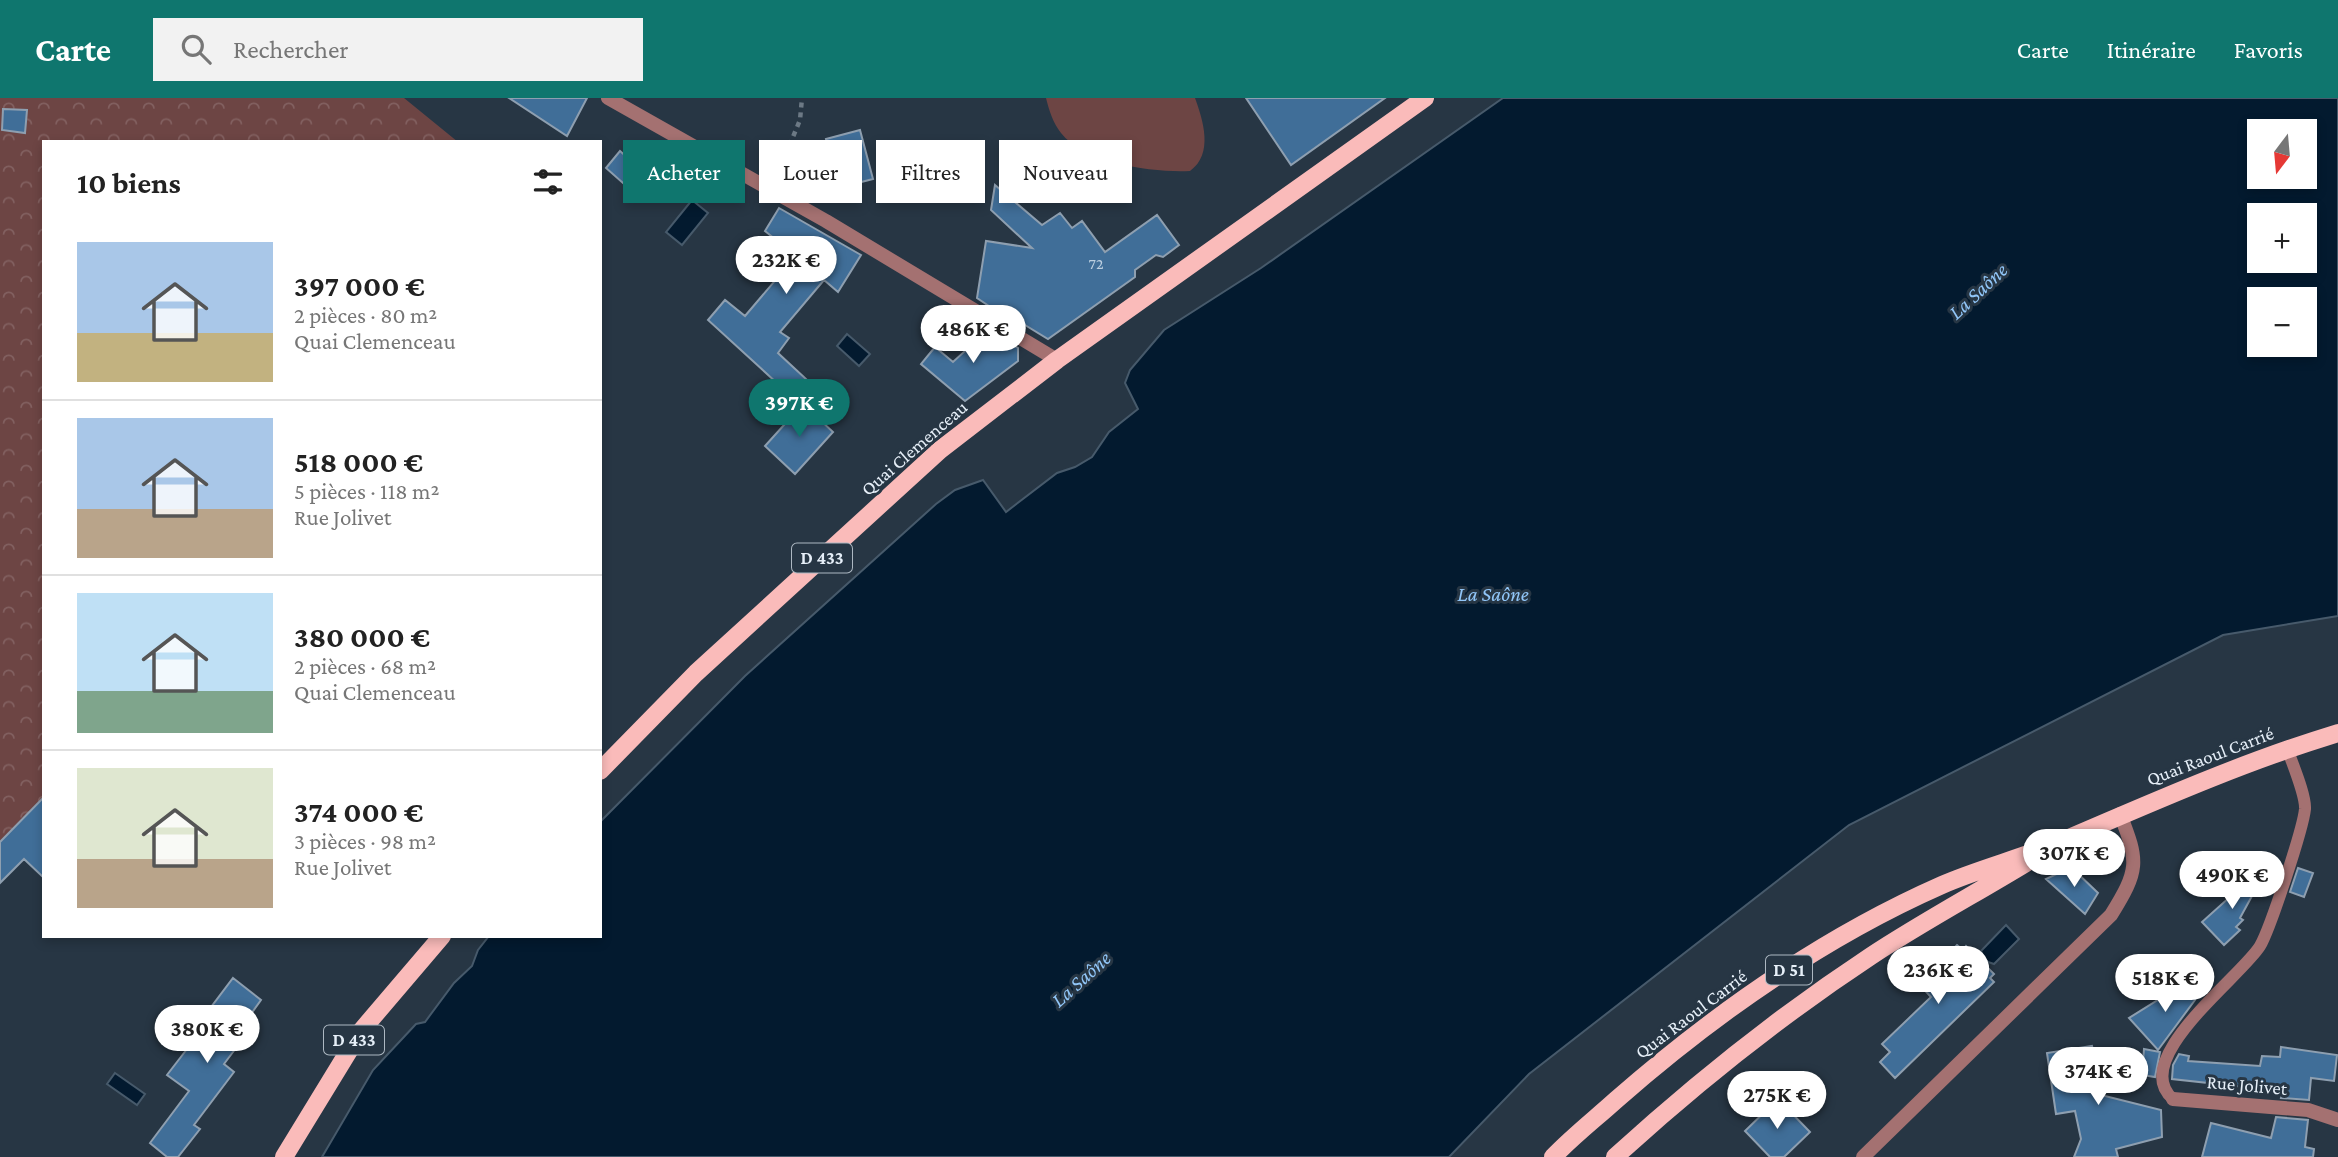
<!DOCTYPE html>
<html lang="fr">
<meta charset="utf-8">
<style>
body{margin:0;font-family:"Crimson Pro",serif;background:#f2f2f2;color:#222;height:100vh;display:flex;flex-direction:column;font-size:26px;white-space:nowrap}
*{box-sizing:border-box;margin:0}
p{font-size:23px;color:#767676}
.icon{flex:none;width:38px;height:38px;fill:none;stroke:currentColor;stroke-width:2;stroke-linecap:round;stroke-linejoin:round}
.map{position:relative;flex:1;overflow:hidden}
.panel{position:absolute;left:42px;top:42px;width:560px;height:798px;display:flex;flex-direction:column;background:#fff;border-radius:0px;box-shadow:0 4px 10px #0003}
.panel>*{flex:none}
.banner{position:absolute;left:623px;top:42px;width:665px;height:63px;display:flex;gap:14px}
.needle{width:46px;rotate:196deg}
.tools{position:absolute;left:2247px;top:21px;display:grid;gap:14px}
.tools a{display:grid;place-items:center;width:70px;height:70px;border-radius:0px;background:#fff;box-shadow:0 4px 10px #0003;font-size:35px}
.price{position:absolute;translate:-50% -60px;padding:0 16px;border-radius:24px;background:#fff;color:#222;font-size:23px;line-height:46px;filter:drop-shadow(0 2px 4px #0008)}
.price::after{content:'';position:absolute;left:50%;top:42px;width:21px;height:16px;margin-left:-10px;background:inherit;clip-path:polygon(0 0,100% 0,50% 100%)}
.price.active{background:#0f766e;color:#fff}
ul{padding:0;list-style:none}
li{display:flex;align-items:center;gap:21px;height:175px;padding:0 35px}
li+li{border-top:2px solid #e0e0e0}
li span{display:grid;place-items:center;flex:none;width:196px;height:140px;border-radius:0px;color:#555}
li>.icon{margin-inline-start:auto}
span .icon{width:84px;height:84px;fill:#fffc;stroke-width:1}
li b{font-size:30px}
h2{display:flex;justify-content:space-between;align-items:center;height:84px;padding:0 35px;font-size:30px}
.tag{padding:0 24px;border-radius:0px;background:#fff;box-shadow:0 4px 10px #0003;font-size:24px;line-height:63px}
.tag.active{background:#0f766e;color:#fff}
header{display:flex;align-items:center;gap:42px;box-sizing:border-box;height:98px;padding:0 35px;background:#0f766e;color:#fff}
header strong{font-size:33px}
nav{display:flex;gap:38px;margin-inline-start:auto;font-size:24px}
.search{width:490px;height:63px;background:#f2f2f2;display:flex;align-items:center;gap:18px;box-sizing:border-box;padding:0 24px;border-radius:0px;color:#767676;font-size:26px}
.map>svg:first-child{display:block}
</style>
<header>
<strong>Carte</strong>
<div class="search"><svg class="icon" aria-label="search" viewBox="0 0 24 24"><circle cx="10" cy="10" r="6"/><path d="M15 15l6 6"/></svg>Rechercher</div>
<nav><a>Carte</a><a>Itinéraire</a><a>Favoris</a></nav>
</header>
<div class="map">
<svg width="2338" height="1059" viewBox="0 0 2338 1059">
<defs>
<pattern id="forest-crowns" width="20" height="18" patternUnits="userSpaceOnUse" patternTransform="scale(1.75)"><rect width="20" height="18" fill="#6d4544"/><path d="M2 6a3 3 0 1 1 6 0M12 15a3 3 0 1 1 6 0" fill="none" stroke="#826060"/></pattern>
</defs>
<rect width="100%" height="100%" fill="#273644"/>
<!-- grass -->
<path fill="#6d4544" d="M 1046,0 L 1195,0 C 1203,22 1214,56 1190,73 C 1154,75 1084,65 1061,35 C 1053,25 1049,12 1046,0 Z"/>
<!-- forest -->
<path fill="url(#forest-crowns)" d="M 0,0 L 404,0 L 458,44 L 44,44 L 44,694 L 42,700 L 0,744 Z"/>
<!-- water -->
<path fill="#031a2f" stroke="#475a6b" stroke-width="2" fill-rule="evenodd" d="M 1503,0 L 2338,0 L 2338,518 L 2223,537 L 1849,727 L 1529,976 L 1449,1059 L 322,1059 L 373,972 L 416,926 L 425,924 L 454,885 L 472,868 L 478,852 L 489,838 L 600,838 L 600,724 L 745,578 L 936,406 L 955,392 L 983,382 L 1006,414 L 1057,375 L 1075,369 L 1092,359 L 1109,334 L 1138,311 L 1125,285 L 1130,272 L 1164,232 L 1261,170 ZM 2305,33 L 2305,79 L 2259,79 L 2259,33 ZM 2305,117 L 2305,163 L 2259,163 L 2259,117 ZM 2259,201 L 2305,201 L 2305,247 L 2259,247 Z
M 692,102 L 708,115 L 682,147 L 666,134 Z
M 847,236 L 870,256 L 859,268 L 837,248 Z
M 2006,827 L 2019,841 L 1994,866 L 1985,863 L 1981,853 Z
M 115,975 L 145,996 L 137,1007 L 107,986 Z"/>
<!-- building -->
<path fill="#406e98" stroke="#8e9fb0" stroke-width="2" d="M 509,0 L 587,0 L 567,38 Z
M 1246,0 L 1385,0 L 1291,67 Z
M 3,11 L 27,12 L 25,35 L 2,32 Z
M 860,32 L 873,81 L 838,90 L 826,41 Z
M 620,53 L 629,61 L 634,54 L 660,76 L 640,100 L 606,70 Z
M 995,87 L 1042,127 L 1060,115 L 1072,130 L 1082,123 L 1105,154 L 1157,117 L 1179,147 L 1163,159 L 1156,157 L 1135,172 L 1135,179 L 1048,241 L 1020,224 L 1019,228 L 977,200 L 986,143 L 1032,150 L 991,112 Z
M 779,110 L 861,157 L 838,194 L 824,182 L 780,234 L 789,240 L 778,255 L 806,281 L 790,297 L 708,222 L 725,202 L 745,218 L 796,158 L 765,133 Z
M 988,232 L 1018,250 L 1018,263 L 965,303 L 921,266 L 935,249 L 953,264 Z
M 803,306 L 833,334 L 795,376 L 765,348 Z
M 44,699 L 44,780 L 24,761 L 0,785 L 0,744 Z
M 2298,770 L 2313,775 L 2304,799 L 2290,794 Z
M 2067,771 L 2074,772 L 2098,795 L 2085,816 L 2046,781 Z
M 2261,771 L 2265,774 L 2240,820 L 2243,822 L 2236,829 L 2240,832 L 2224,847 L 2202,824 Z
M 1957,847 L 1963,852 L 1966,848 L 1994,876 L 1990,880 L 1994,884 L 1895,980 L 1880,964 L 1890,954 L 1882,946 L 1931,899 L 1919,886 Z
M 233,880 L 261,902 L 251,916 L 257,922 L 224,966 L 234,974 L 194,1027 L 200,1031 L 178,1059 L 167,1059 L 150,1045 L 189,993 L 167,977 L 204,929 L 199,925 Z
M 2193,880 L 2195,902 L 2158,952 L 2129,920 Z
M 2092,948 L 2100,980 L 2091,980 L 2089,994 L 2161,1012 L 2162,1039 L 2116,1051 L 2118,1059 L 2074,1059 L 2081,1041 L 2075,1013 L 2056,1016 L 2047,955 Z
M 2281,949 L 2337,957 L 2334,983 L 2311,980 L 2309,1002 L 2281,1000 L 2282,996 L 2254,990 L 2172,981 L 2173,967 L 2179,956 L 2189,958 L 2188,963 L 2260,968 L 2262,958 L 2280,959 Z
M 2144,951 L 2160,954 L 2155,979 L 2142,977 Z
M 1778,1001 L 1810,1034 L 1784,1059 L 1770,1059 L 1745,1033 Z
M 2276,1019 L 2308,1022 L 2305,1049 L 2314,1051 L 2313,1059 L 2202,1059 L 2211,1025 L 2271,1040 Z"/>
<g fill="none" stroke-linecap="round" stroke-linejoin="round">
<!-- path -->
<path stroke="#6c7985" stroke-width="4.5" stroke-dasharray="5 5" stroke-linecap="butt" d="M 778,75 L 800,22 L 802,0"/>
<!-- lane -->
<path stroke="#a47171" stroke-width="12" d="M 2173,1001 C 2127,962 2242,878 2260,848 C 2270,831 2303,731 2305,711 C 2306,697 2292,665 2287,650"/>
<!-- street -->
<path stroke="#a47171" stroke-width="14" d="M 608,0 L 826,123 L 1057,262
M 2173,1001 L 2308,1012 L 2338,1022
M 1863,1059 L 2111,817 C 2139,772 2139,764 2120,716"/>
<!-- primary -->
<path stroke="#fabbba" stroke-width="18" d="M 600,673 L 696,575 L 940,352 L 1057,262 L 1425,0
M 284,1059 L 361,933 L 442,838
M 1553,1059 C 1572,1039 1595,1021 1616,1002 C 1713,917 1824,839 1942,787 C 1981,770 2023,760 2062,743 C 2153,704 2243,664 2338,635
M 1615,1059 C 1695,986 1780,918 1871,858 C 1921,825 1975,796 2026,765"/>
</g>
<g text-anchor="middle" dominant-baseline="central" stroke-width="6" stroke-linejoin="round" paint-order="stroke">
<!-- number labels -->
<g font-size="16" fill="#bccfe0">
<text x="1096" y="165">72</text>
</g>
<!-- shield labels -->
<g fill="#273644" stroke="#adb8c2" stroke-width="2">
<rect x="792" y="445.5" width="60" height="29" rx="5"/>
<rect x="1766" y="857.5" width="46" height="29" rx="5"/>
<rect x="324" y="927.5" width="60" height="29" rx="5"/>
</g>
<g font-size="18" font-weight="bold" fill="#e6eff8">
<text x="822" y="460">D 433</text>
<text x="1789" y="872">D 51</text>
<text x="354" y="942">D 433</text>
</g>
<!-- street labels -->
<g font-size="19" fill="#e6eff8" stroke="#273644">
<text transform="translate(914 350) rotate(-41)">Quai Clemenceau</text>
<text transform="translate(2210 658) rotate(-21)">Quai Raoul Carrié</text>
<text transform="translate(1691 916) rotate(-37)">Quai Raoul Carrié</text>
<text transform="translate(2247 987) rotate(5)">Rue Jolivet</text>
</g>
<!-- water labels -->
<g font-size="21" font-style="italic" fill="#91c6f8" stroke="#273644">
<text transform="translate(1978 193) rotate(-43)">La Saône</text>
<text x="1493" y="496">La Saône</text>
<text transform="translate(1081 881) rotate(-42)">La Saône</text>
</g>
</g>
</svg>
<div class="tools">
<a><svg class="needle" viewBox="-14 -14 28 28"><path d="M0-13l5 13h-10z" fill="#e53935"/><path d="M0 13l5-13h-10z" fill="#767676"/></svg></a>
<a>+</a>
<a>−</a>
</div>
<b class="price" style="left:786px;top:198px">232K €</b>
<b class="price" style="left:973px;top:267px">486K €</b>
<b class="price active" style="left:799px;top:341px">397K €</b>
<b class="price" style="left:2074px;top:791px">307K €</b>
<b class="price" style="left:2232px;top:813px">490K €</b>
<b class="price" style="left:1938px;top:908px">236K €</b>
<b class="price" style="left:2165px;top:916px">518K €</b>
<b class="price" style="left:207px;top:967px">380K €</b>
<b class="price" style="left:2098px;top:1009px">374K €</b>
<b class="price" style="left:1777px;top:1033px">275K €</b>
<div class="banner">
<a class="tag active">Acheter</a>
<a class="tag">Louer</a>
<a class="tag">Filtres</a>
<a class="tag">Nouveau</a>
</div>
<section class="panel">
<h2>10 biens<svg class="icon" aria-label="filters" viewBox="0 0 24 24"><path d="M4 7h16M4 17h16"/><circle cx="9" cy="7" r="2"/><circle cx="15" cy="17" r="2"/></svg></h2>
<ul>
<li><span style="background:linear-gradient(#a9c7e8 65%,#c2b280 0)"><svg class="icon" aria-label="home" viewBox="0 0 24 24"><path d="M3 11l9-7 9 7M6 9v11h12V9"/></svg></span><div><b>397 000 €</b><p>2 pièces · 80 m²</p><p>Quai Clemenceau</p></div></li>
<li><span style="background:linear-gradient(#a9c7e8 65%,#b9a48a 0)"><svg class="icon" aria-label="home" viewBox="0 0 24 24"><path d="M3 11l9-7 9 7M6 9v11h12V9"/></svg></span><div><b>518 000 €</b><p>5 pièces · 118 m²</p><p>Rue Jolivet</p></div></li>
<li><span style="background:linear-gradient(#bfe0f5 70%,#7fa58c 0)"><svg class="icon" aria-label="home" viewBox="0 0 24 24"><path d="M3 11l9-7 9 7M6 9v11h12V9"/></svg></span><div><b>380 000 €</b><p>2 pièces · 68 m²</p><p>Quai Clemenceau</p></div></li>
<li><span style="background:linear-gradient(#dfe7d0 65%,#b9a48a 0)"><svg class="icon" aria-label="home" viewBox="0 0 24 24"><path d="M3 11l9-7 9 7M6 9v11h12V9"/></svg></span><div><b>374 000 €</b><p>3 pièces · 98 m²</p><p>Rue Jolivet</p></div></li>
</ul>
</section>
</div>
